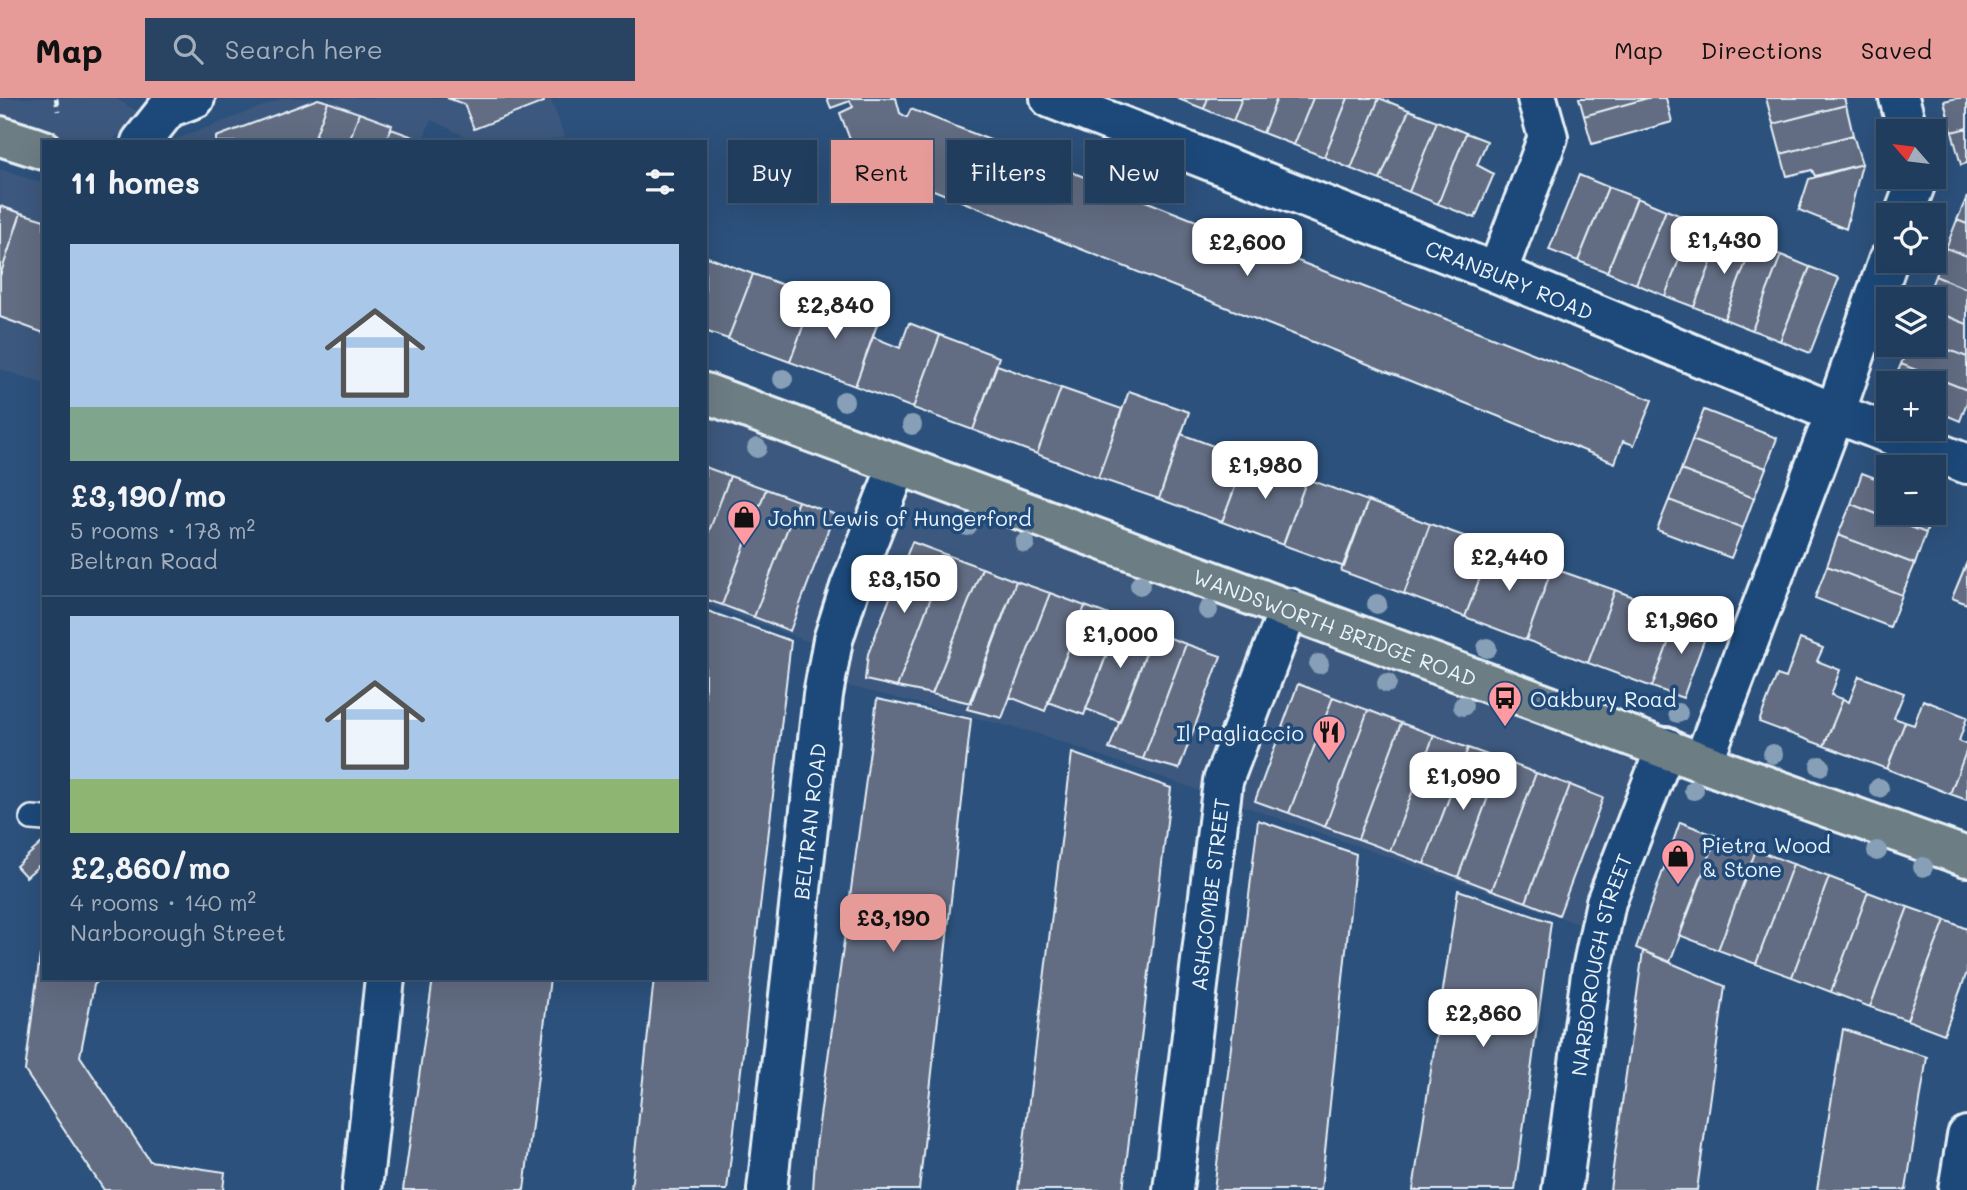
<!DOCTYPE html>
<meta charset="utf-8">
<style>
body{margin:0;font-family:Mali,sans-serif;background:#294463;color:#f1f3f6;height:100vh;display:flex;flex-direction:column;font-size:26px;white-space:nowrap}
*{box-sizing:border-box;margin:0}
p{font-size:23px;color:#a2aebc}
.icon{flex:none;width:38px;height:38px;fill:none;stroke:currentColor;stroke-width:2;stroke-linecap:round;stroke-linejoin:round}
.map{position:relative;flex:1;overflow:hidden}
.drawer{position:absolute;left:42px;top:42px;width:665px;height:840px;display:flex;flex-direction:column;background:#213d5d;border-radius:0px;box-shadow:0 7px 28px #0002,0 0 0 2px #3e5672}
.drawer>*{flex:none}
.guide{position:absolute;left:728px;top:42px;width:665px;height:63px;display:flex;gap:14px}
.needle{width:46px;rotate:298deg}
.buttons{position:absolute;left:1876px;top:21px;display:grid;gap:14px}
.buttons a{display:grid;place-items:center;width:70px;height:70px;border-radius:0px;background:#213d5d;box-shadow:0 7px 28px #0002,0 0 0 2px #3e5672;font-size:35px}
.price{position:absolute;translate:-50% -60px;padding:0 16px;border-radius:14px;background:#fff;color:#222;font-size:23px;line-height:46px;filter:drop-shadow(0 2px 4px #0008)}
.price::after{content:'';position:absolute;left:50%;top:42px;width:21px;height:16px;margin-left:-10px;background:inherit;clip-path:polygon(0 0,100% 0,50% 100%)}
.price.on{background:#e69b98;color:#111}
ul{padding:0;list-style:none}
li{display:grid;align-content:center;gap:14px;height:371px;padding:0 28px}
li+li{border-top:2px solid #3e5672}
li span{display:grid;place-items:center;height:217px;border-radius:0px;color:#555}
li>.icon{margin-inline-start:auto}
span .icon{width:126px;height:126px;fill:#fffc;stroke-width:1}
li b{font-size:30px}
h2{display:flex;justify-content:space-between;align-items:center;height:84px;padding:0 28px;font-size:30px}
.chip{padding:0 24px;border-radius:0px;background:#213d5d;box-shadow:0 7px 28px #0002,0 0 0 2px #3e5672;font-size:24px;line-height:63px}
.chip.on{background:#e69b98;color:#111}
header{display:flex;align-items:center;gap:42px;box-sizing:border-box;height:98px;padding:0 35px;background:#e69b98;color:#111}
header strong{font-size:33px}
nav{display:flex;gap:38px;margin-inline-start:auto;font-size:24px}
.search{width:490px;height:63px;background:#294463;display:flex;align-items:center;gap:18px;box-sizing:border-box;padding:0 24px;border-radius:0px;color:#a2aebc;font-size:26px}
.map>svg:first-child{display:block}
</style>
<header>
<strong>Map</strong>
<div class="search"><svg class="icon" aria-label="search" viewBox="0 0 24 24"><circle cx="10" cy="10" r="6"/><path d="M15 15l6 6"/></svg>Search here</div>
<nav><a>Map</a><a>Directions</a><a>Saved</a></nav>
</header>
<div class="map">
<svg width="1967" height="1092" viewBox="0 0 1967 1092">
<rect width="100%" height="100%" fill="#2c517c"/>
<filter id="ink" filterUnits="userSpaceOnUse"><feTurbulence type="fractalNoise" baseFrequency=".0143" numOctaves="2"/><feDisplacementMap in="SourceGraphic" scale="14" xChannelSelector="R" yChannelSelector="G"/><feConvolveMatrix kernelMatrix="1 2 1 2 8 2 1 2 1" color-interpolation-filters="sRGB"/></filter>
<g filter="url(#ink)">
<!-- built -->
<path fill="#3c597e" d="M 0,0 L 115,0 L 145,18 L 109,44 L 55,44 L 0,26 Z
M 284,0 L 550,0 L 565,39 L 534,44 L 477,44 L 431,22 L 422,44 L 169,44 Z
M 0,71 L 44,86 L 44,286 L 0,271 Z
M 705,314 L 1669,677 L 1613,838 L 1036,635 L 848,588 L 818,547 L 705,506 Z"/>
<!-- building -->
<path fill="#626c82" stroke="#e8f1f8" stroke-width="2" d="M 447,0 L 543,0 L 544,4 L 474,31 L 464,6 Z
M 827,0 L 896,0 L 900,15 L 907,19 L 911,11 L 1652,302 L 1634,347 L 1623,343 L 1615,365 L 896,77 L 903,58 L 895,53 L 886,74 L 861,85 L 853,65 L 858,63 L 840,15 L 853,9 L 850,3 L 831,10 Z
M 1176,0 L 1208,0 L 1204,11 Z
M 1208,0 L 1242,0 L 1233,23 L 1204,11 Z
M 1242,0 L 1277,0 L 1263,35 L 1233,23 Z
M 1277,0 L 1313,0 L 1294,47 L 1263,35 Z
M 1313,0 L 1348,0 L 1324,59 L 1294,47 Z
M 1348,0 L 1379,0 L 1351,71 L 1324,59 Z
M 1379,0 L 1409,12 L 1380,82 L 1351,71 Z
M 1579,0 L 1648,0 L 1584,18 Z
M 1648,0 L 1666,0 L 1672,24 L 1592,46 L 1584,18 Z
M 1766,0 L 1844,0 L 1846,7 L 1773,26 Z
M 1957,0 L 1967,0 L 1967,30 L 1952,34 L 1944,3 Z
M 318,1 L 328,4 L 313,44 L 216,44 L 216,39 Z
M 328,4 L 359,15 L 349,44 L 313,44 Z
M 1846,7 L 1853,37 L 1781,56 L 1773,26 Z
M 1409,12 L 1437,23 L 1409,94 L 1380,82 Z
M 359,15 L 392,27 L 386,44 L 349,44 Z
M 1437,23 L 1466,35 L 1438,106 L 1409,94 Z
M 1967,30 L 1967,65 L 1961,67 L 1952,34 Z
M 391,31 L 419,41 L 418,44 L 386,44 Z
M 1466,35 L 1487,43 L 1477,67 L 1494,76 L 1475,120 L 1438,106 Z
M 1853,37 L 1862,66 L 1815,78 L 1812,72 L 1787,78 L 1781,56 Z
M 1862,66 L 1846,131 L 1799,112 L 1809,81 Z
M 1579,77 L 1608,89 L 1578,163 L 1549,152 Z
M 1608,89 L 1637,100 L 1607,174 L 1578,163 Z
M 1967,99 L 1967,126 L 1957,122 Z
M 1637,100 L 1666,112 L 1636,186 L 1607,174 Z
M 0,108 L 21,115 L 0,178 Z
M 1666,112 L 1694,123 L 1665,198 L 1636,186 Z
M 21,115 L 44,122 L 44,235 L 0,219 L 0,178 Z
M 1957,122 L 1967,126 L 1967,158 L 1946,150 Z
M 1694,123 L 1723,134 L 1694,209 L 1665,198 Z
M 1723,134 L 1753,146 L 1724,221 L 1694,209 Z
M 1753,146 L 1781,157 L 1752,232 L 1724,221 Z
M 1946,150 L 1967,158 L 1967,191 L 1935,178 Z
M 1781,157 L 1810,169 L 1780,243 L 1752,232 Z
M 705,158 L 753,176 L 728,241 L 705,233 Z
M 1810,169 L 1839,180 L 1810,255 L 1780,243 Z
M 753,176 L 814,198 L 790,264 L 728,241 Z
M 1935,178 L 1967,191 L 1967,226 L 1934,213 L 1934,201 L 1926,201 Z
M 814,198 L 879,221 L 855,288 L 790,264 Z
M 1934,213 L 1967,226 L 1967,259 L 1934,246 Z
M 909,225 L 940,237 L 913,310 L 855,288 L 873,239 L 900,250 Z
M 940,237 L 999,259 L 973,332 L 913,310 Z
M 1934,246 L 1967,259 L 1967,292 L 1901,266 L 1909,247 Z
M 1901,266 L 1967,292 L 1967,304 L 1960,323 L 1934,312 L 1934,285 L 1893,285 Z
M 997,267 L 1061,290 L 1037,356 L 973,332 Z
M 1061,290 L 1122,311 L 1098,380 L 1037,356 Z
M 1129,293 L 1189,314 L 1159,401 L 1098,380 Z
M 1704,312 L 1777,340 L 1766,370 L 1692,342 Z
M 1181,336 L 1246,360 L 1222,424 L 1159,401 Z
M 1692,342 L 1766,370 L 1754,400 L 1681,372 Z
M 1246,360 L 1307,381 L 1283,447 L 1222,424 Z
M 705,369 L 730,378 L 705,444 Z
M 1681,372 L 1754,400 L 1743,430 L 1669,402 Z
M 1862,375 L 1888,385 L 1888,415 L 1934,415 L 1934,402 L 1938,404 L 1926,435 L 1851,406 Z
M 730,378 L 766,391 L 722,507 L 705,501 L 705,444 Z
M 1307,381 L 1368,403 L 1344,469 L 1283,447 Z
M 766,391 L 798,403 L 754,519 L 722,507 Z
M 1669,402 L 1743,430 L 1731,460 L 1657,432 Z
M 798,403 L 834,416 L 790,533 L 754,519 Z
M 1368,403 L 1430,426 L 1404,496 L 1341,473 Z
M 1851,406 L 1926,435 L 1915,466 L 1838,437 Z
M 1430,426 L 1492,448 L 1465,519 L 1404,496 Z
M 1838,437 L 1915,466 L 1902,497 L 1827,468 Z
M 912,444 L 947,457 L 897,589 L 865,582 L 868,556 Z
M 1492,448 L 1552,470 L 1526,542 L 1465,519 Z
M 947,457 L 982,470 L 932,596 L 897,589 Z
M 1967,464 L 1967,506 L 1952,500 Z
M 1827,468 L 1902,497 L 1890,529 L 1815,500 Z
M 982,470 L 1016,483 L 971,605 L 932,596 Z
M 1552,470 L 1615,492 L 1588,565 L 1526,542 Z
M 1016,483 L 1050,495 L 1010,599 L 1002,620 L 967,611 Z
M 1615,492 L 1679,516 L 1652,589 L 1588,565 Z
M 1050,495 L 1085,508 L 1045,613 L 1010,599 Z
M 1085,508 L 1120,521 L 1084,617 L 1048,604 Z
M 705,512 L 791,543 L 727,1092 L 631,1092 L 654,880 L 705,880 Z
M 1679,516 L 1710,526 L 1683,600 L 1652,589 Z
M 1120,521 L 1154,534 L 1120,624 L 1086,611 Z
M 1154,534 L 1186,546 L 1143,661 L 1109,651 Z
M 1800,541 L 1823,550 L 1817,563 L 1840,572 L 1831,597 L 1843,601 L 1824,648 L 1759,624 L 1777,577 L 1786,580 Z
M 1186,546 L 1221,558 L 1179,671 L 1143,661 Z
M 1859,578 L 1904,595 L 1894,620 L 1905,624 L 1887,671 L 1824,648 L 1843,601 L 1849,604 Z
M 1298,586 L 1333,599 L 1289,715 L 1255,703 Z
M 1333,599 L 1368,612 L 1325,729 L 1289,715 Z
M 877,601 L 971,621 L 919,1092 L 813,1092 L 816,1048 Z
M 1923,602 L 1967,619 L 1959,643 L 1967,647 L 1967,651 L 1950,696 L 1887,671 L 1905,624 L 1914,627 Z
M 1368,612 L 1401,625 L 1358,741 L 1325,729 Z
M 1401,625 L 1434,637 L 1390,753 L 1358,741 Z
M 1434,637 L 1468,650 L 1424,766 L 1390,753 Z
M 1468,650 L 1502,662 L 1458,779 L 1424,766 Z
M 1967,651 L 1967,702 L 1950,696 Z
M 1072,655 L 1171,690 L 1123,1092 L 1018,1092 Z
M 1502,662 L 1536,675 L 1492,792 L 1458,779 Z
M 1536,675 L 1570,687 L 1526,804 L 1492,792 Z
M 1570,687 L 1603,700 L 1559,817 L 1526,804 Z
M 1258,722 L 1356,756 L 1321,1092 L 1214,1092 Z
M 1680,724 L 1717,738 L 1670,864 L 1636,850 Z
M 1717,738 L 1756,752 L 1718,852 L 1679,837 Z
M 44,743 L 44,763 L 26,779 L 16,768 Z
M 1756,752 L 1793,766 L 1756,866 L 1718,852 Z
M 1793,766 L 1829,779 L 1792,879 L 1756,866 Z
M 1829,779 L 1868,794 L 1831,894 L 1792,879 Z
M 1458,792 L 1551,824 L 1515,1092 L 1413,1092 Z
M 1868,794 L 1908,809 L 1870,909 L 1831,894 Z
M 1908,809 L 1945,822 L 1907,922 L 1870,909 Z
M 1945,822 L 1967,831 L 1967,874 L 1944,936 L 1907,922 Z
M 44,853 L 44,880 L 101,880 L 94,887 L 80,958 L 150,1063 L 225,1074 L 223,1092 L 104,1092 L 25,973 L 40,857 Z
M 1643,853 L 1725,888 L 1697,1092 L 1610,1092 Z
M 433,880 L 550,880 L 524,1092 L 403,1092 Z
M 1843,931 L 1927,959 L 1906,1092 L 1817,1092 Z"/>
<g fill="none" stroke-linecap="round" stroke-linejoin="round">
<!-- lane casing -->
<g stroke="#e8f1f8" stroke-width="28">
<path id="lane" d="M 32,720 L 44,721"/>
</g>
<!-- street casing -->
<g stroke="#e8f1f8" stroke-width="44">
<g id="street">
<path id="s1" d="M 1050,0 L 1497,175 L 1835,315 L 1967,366"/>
<path d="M 1899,0 L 1908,33"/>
<path d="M 141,44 L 168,10 L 195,0"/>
<path d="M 1904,117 L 1918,79"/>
<path d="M 1497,175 L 1548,39 L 1537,0"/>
<path d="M 1703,664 L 1835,315 L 1888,163"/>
<path d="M 362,1092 L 385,880"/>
<path id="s2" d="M 767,1092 L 823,597 L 833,542 L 850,489 L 898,367"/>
<path id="s3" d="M 1173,1092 L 1223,683 L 1289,510"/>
<path id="s4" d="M 1562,1092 L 1591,876 L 1606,804 L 1666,649"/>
<path d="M 1958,1092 L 1967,1038"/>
</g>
</g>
<!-- primary casing -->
<g stroke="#e8f1f8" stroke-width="44">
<g id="primary">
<path d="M 0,38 L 44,52"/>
<path id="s5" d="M 705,295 L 1744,680 L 1967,759"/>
</g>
</g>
<!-- path -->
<path stroke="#e8f1f8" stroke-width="4.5" stroke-dasharray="7 5" stroke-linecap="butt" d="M 56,0 L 58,13"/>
<!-- lane -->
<use href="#lane" stroke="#1f4a7a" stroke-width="23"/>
<!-- street -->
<use href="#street" stroke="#1f4a7a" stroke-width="38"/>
<!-- primary -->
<use href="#primary" stroke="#6d7d84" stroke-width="38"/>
</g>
<!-- trees -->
<g fill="#87a0b7">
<circle cx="783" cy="281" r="10"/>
<circle cx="844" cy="303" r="10"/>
<circle cx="912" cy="327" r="10"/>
<circle cx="757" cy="350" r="10"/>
<circle cx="967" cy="428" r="10"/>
<circle cx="1025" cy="445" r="10"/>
<circle cx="1140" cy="487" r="10"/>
<circle cx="1377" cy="506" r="10"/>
<circle cx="1208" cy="512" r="10"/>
<circle cx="1487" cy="550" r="10"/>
<circle cx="1319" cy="566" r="10"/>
<circle cx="1387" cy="585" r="10"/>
<circle cx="1463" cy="608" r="10"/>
<circle cx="1678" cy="615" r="10"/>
<circle cx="1773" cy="656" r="10"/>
<circle cx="1820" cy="668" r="10"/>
<circle cx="1879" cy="690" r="10"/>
<circle cx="1694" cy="692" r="10"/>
<circle cx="1877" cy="753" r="10"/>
<circle cx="1923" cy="769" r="10"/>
</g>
</g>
<!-- icons -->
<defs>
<g id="shop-pin" transform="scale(1.75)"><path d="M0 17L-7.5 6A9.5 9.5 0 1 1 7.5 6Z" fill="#ff9aa2" stroke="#1f4a7a"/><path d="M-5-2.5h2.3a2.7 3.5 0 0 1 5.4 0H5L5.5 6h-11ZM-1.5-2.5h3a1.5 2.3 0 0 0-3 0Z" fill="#111"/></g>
<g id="bus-pin" transform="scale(1.75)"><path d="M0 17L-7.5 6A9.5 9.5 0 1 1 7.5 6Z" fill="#ff9aa2" stroke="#1f4a7a"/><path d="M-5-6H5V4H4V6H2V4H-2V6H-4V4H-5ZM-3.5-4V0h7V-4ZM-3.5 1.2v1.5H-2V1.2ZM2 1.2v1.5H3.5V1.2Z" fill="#111"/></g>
<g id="restaurant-pin" transform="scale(1.75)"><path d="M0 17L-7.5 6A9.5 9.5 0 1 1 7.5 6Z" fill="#ff9aa2" stroke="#1f4a7a"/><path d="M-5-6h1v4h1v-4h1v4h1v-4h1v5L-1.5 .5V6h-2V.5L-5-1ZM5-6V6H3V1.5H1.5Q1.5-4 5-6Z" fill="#111"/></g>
</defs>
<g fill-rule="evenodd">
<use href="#shop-pin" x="744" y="419"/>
<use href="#bus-pin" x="1505" y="600"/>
<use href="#restaurant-pin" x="1329" y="634"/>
<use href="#shop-pin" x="1678" y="758"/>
</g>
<g text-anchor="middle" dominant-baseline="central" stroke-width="7" stroke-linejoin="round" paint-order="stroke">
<!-- street labels -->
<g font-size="21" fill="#e8f1f8" stroke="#1f4a7a">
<text stroke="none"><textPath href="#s1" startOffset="494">CRANBURY ROAD</textPath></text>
<text stroke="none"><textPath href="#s5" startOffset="672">WANDSWORTH BRIDGE ROAD</textPath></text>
<text stroke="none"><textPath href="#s2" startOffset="371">BELTRAN ROAD</textPath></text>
<text stroke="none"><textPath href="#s3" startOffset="298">ASHCOMBE STREET</textPath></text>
<text stroke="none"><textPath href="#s4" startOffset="229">NARBOROUGH STREET</textPath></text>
</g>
<!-- poi labels -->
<g font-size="21" fill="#e8f1f8" stroke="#1f4a7a" text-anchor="start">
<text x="768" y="419">John Lewis of Hungerford</text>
<text x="1530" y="600">Oakbury Road</text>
<text x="1304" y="634" text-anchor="end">Il Pagliaccio</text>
<text x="1702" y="746">Pietra Wood<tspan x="1702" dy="24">&amp; Stone</tspan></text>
</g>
</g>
</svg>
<div class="buttons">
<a><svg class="needle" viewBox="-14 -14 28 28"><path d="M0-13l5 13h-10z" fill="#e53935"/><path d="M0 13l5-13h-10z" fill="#a2aebc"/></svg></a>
<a><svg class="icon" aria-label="locate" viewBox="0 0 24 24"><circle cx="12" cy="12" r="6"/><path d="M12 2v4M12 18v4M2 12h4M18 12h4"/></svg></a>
<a><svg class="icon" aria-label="layers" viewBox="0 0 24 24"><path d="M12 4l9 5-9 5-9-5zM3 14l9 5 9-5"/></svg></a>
<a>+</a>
<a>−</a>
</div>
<b class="price" style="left:1724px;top:178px">£1,430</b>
<b class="price" style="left:1247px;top:180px">£2,600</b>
<b class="price" style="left:835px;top:243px">£2,840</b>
<b class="price" style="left:1265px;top:403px">£1,980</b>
<b class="price" style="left:1509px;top:495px">£2,440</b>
<b class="price" style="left:904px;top:517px">£3,150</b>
<b class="price" style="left:1681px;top:558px">£1,960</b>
<b class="price" style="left:1120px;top:572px">£1,000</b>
<b class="price" style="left:1463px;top:714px">£1,090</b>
<b class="price on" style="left:893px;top:856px">£3,190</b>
<b class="price" style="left:1483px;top:951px">£2,860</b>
<div class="guide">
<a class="chip">Buy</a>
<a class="chip on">Rent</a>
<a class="chip">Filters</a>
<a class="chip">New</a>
</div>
<section class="drawer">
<h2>11 homes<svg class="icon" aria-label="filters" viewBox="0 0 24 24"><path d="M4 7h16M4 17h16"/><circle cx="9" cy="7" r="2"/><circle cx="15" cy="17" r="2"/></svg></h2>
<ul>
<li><span style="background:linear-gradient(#a9c7e8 75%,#7fa58c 0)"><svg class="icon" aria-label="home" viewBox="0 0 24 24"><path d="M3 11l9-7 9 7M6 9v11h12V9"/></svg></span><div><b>£3,190/mo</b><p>5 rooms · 178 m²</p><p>Beltran Road</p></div></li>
<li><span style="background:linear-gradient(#a9c7e8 75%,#8fb573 0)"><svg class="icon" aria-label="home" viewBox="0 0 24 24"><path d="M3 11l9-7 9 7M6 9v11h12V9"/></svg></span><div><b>£2,860/mo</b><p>4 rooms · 140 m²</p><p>Narborough Street</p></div></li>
</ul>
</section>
</div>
